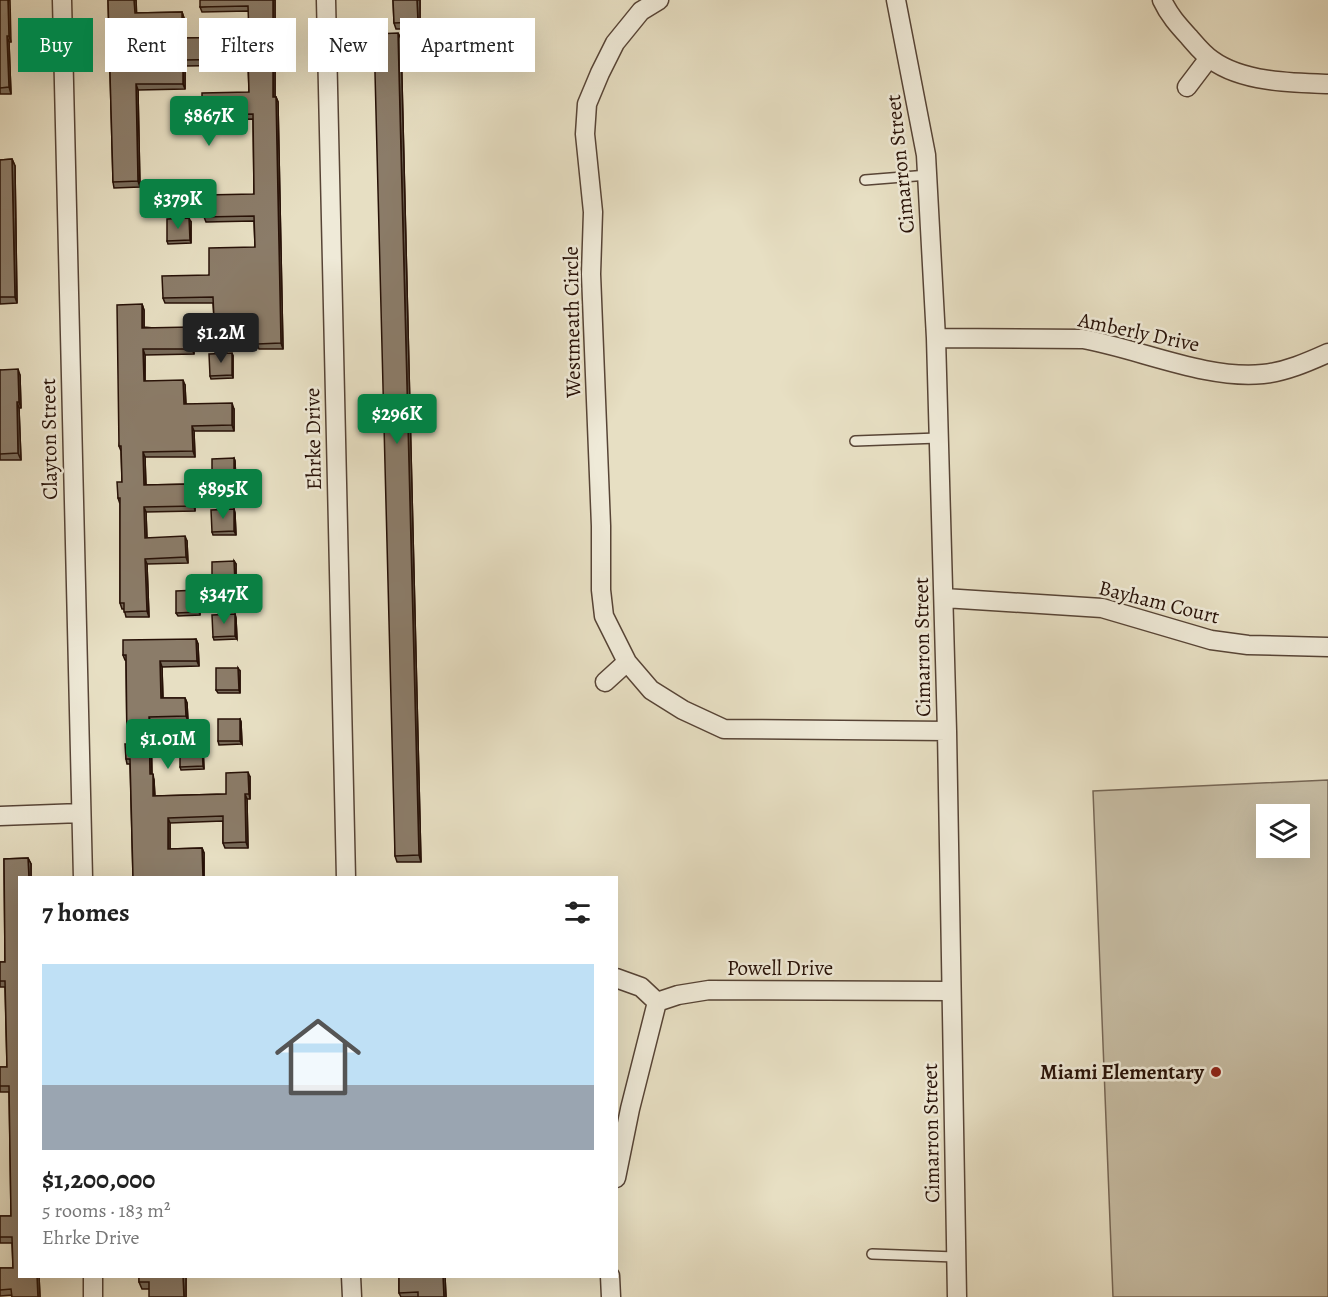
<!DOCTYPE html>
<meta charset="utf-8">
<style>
body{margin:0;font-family:Alegreya,serif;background:#f2f2f2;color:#222;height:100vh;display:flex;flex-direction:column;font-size:22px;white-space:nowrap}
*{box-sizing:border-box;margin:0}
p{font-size:20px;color:#767676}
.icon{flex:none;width:33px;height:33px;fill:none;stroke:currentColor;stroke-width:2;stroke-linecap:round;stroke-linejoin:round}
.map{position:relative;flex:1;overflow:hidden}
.drawer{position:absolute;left:18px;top:876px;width:600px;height:402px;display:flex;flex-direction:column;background:#fff;border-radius:0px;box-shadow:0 6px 24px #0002}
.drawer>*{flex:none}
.top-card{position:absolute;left:18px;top:18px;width:600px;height:54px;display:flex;gap:12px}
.controls{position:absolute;left:1256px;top:804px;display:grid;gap:12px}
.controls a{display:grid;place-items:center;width:54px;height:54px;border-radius:0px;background:#fff;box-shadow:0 6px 24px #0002;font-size:30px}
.price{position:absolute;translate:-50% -51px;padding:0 14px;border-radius:6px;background:#0b8043;color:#fff;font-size:20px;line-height:39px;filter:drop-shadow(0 2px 3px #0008)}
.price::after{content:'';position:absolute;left:50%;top:36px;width:18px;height:14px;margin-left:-9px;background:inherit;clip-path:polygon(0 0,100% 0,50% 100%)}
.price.active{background:#222;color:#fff}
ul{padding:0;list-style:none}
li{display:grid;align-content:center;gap:12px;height:318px;padding:0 24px}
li+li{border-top:2px solid #e0e0e0}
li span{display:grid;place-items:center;height:186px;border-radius:0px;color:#555}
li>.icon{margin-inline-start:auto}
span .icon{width:108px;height:108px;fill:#fffc;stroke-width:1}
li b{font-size:26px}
h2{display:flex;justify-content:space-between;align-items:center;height:72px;padding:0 24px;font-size:26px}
.chip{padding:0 21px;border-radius:0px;background:#fff;box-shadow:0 6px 24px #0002;font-size:21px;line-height:54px}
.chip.active{background:#0b8043;color:#fff}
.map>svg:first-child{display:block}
</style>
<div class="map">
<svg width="1328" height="1297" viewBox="0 0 1328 1297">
<rect width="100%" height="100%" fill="#e7dfc3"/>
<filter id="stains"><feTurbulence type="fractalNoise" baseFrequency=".00333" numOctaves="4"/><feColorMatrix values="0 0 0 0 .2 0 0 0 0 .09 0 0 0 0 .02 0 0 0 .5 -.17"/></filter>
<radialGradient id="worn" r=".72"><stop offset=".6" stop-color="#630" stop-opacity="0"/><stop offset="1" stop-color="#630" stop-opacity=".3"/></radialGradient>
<!-- green -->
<path fill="#c6bca3" stroke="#766655" stroke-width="1.5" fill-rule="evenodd" d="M 1328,780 L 1328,1297 L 1113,1297 L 1093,791 ZM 1266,814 L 1299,814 L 1299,848 L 1266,848 Z"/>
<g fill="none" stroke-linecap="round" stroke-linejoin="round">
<!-- service casing -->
<g stroke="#574436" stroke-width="12">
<path id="service" d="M 865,180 L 928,175
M 855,441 L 938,438
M 872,1254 L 955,1257"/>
</g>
<!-- minor casing -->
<g stroke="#574436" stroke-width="21">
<path id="minor" d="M 62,0 L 83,878
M 326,0 L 346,878
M 896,0 L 926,155 L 936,338 L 947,731 L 957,1297
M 1162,0 C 1169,15 1178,25 1189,37 C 1196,45 1203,54 1212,60 C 1242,82 1292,83 1328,84
M 1187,87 L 1209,58
M 936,338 L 1083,339 C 1139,349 1207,380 1263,374 C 1285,372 1308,362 1328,353
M 944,598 L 1102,608 L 1211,640 L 1248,645 L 1328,647
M 627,662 L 604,616 L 601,590 L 601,526 L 591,274 L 593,212 L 585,134 L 587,104 L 600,73 L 615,43 L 641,11 L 659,0
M 605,682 L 627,662 L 651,690 L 683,710 L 724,729 L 947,731
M 0,816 L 81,813
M 616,978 L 641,987 L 657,1002 L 678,995 L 709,990 L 951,991
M 616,1178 L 630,1109 L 657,1002
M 93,1276 L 93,1297
M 351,1276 L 352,1297
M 610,1276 L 611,1297"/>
</g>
<!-- service -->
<use href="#service" stroke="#efead8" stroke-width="9"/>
<!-- minor -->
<use href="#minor" stroke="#efead8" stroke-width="18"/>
</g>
<!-- wall -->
<path fill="#786b5a" stroke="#271107" stroke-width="1.5" d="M 0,0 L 11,42 L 9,42 L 11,94 L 0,94 Z
M 108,0 L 136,0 L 136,13 L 182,12 L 184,18 L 184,38 L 249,37 L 249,11 L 202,12 L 200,7 L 275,0 L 275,97 L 276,97 L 278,102 L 283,349 L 259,349 L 257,344 L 257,324 L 216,324 L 214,319 L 213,303 L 165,303 L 163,298 L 209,275 L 255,247 L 254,221 L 206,222 L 204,217 L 254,194 L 253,119 L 204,120 L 202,115 L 249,92 L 248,65 L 185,66 L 185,89 L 138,90 L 140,187 L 114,188 L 113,182 Z
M 393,0 L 420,0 L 420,29 L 396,29 L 394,23 Z
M 398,33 L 401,39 L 421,862 L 397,862 L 395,856 Z
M 12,159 L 15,166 L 17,303 L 0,304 L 0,160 Z
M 191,222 L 191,243 L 168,244 L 167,241 Z
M 142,304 L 144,310 L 144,327 L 193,332 L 194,354 L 145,355 L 145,381 L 185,385 L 186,404 L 234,409 L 234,431 L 194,431 L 195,457 L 145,457 L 146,485 L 193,484 L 195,489 L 195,511 L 146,512 L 147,538 L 187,541 L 188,563 L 147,564 L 149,617 L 126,617 L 124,609 L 122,609 L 120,603 L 120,504 L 118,498 L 122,482 L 121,451 L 119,446 Z
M 233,356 L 233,378 L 211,379 L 210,376 Z
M 0,370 L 20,375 L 21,408 L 19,408 L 21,460 L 0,460 Z
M 234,458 L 235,461 L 236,483 L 213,484 L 212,481 Z
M 234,509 L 235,513 L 236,535 L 213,535 L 212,532 Z
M 234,561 L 236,564 L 236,586 L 214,587 L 212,584 Z
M 199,590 L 200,593 L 200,615 L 178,616 L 176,613 Z
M 235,614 L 236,618 L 237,639 L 214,640 L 213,637 Z
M 196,639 L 198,644 L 199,666 L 162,667 L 163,698 L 185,698 L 187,703 L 188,721 L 151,722 L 152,774 L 154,780 L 155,796 L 226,794 L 250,777 L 250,799 L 247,799 L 248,848 L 225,848 L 223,843 L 223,821 L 170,823 L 170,849 L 202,848 L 204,853 L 204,878 L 133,878 L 130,764 L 127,764 L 126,759 L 127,744 L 126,660 L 125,660 L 123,655 Z
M 240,671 L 240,693 L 218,693 L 216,690 Z
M 240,719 L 241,722 L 242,744 L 219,745 L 218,741 Z
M 203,747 L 204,769 L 181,770 L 180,767 Z
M 28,858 L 31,864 L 31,878 L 20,878 L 20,1276 L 39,1276 L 40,1297 L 12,1297 L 12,1295 L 0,1296 L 0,1268 L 13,1268 L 12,1243 L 0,1243 L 0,1216 L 11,1216 L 9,1092 L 0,1092 L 0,1067 L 7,1067 L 5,987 L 0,987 L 0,962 L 5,962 L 4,859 Z
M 139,1276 L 186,1276 L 186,1297 L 149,1289 L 142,1289 L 139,1282 Z
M 399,1276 L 445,1276 L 446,1297 L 401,1297 L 399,1293 Z"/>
<!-- shaded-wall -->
<path fill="#61574a" stroke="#271107" stroke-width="1.5" d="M 8,0 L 10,0 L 11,42 L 9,36 Z
M 134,0 L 136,0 L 137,18 L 135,13 Z
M 273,0 L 275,0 L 275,102 L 273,97 Z
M 417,0 L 420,0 L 420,29 L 418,22 Z
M 182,12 L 184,18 L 184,44 L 182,38 Z
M 398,33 L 401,39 L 421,862 L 419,855 Z
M 7,36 L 9,42 L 11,94 L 9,87 Z
M 183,60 L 185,66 L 185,89 L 183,84 Z
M 136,84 L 138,90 L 140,187 L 138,181 Z
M 276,97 L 278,102 L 283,349 L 281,343 Z
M 12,159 L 15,166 L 17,303 L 15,297 Z
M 189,218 L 191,222 L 191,243 L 190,240 Z
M 142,304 L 144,310 L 144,333 L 142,328 Z
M 191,327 L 193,332 L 194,354 L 192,349 Z
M 143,349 L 145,355 L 145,386 L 144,381 Z
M 232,353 L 233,356 L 233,378 L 232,375 Z
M 18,369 L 20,375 L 21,408 L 19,402 Z
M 183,380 L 185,385 L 186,409 L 184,404 Z
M 17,402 L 19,408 L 21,460 L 18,453 Z
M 232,403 L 234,409 L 234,431 L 232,425 Z
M 192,426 L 194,431 L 195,457 L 193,451 Z
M 143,452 L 145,457 L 146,490 L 144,485 Z
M 234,458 L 235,461 L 236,483 L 234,480 Z
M 193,484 L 195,489 L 195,511 L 194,506 Z
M 144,507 L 146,512 L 147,543 L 145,538 Z
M 234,509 L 235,513 L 236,535 L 234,531 Z
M 185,536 L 187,541 L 188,563 L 186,557 Z
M 145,559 L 147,564 L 149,617 L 147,611 Z
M 234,561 L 236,564 L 236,586 L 235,583 Z
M 199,590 L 200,593 L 200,615 L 199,612 Z
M 235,614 L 236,618 L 237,639 L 235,636 Z
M 196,639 L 198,644 L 199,666 L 197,661 Z
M 160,661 L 162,667 L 163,703 L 161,698 Z
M 238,668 L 240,671 L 240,693 L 239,690 Z
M 185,698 L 187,703 L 188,721 L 186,716 Z
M 149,717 L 151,722 L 152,780 L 150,774 Z
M 240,719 L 241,722 L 242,744 L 240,741 Z
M 202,744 L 203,747 L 204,769 L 203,766 Z
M 248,772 L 250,777 L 250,799 L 249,794 Z
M 153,774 L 154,780 L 155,801 L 153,796 Z
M 245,794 L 247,799 L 248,848 L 246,842 Z
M 168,818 L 170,823 L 170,854 L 168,849 Z
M 202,848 L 204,853 L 204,878 L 203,878 Z
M 28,858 L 31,864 L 31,878 L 29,878 Z
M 37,1276 L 39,1276 L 40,1297 L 38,1297 Z
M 183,1276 L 186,1276 L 186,1297 L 184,1297 Z
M 443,1276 L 445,1276 L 446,1297 L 444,1297 Z"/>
<!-- building -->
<path fill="#8b7c69" stroke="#271107" stroke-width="1.5" d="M 0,0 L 8,0 L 9,36 L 7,36 L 9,87 L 0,88 Z
M 108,0 L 134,0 L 135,13 L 182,12 L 182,38 L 249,37 L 248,6 L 200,7 L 200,0 L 273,0 L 273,97 L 276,97 L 281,343 L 257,344 L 256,318 L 214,319 L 213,297 L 163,298 L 162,276 L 209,275 L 209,248 L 255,247 L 254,216 L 204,217 L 204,195 L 254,194 L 253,114 L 202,115 L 202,93 L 249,92 L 248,59 L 183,60 L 183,84 L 136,84 L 138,181 L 113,182 Z
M 393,0 L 417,0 L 418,22 L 394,23 Z
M 398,33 L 419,855 L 395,856 L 374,34 Z
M 12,159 L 15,297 L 0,297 L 0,160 Z
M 189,218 L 190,240 L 167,241 L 167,219 Z
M 142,304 L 142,328 L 191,327 L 192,349 L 143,349 L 144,381 L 183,380 L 184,404 L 232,403 L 232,425 L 192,426 L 193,451 L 143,452 L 144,485 L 193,484 L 194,506 L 144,507 L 145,538 L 185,536 L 186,557 L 145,559 L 147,611 L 124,612 L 124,603 L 120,603 L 120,498 L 118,498 L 117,482 L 122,482 L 121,446 L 119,446 L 117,305 Z
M 232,353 L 232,375 L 210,376 L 209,354 Z
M 18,369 L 19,402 L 17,402 L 18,453 L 0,454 L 0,370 Z
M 234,458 L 234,480 L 212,481 L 212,459 Z
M 234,509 L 234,531 L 212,532 L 211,510 Z
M 234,561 L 235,583 L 212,584 L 212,562 Z
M 199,590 L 199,612 L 176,613 L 176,591 Z
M 235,614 L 235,636 L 213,637 L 212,615 Z
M 196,639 L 197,661 L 160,661 L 161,698 L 185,698 L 186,716 L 149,717 L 150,774 L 153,774 L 153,796 L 226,794 L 226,773 L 248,772 L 249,794 L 245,794 L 246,842 L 223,843 L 223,816 L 168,818 L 168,849 L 202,848 L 203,878 L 133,878 L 130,759 L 126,759 L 125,744 L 127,744 L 126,655 L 123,655 L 123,640 Z
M 216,668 L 238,668 L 239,690 L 216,690 Z
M 218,719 L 240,719 L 240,741 L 218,741 Z
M 202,744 L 203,766 L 180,767 L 180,745 Z
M 28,858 L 29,878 L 20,878 L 20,1276 L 37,1276 L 38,1297 L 12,1297 L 11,1289 L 0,1290 L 0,1268 L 13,1268 L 12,1237 L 0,1237 L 0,1216 L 11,1216 L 9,1086 L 0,1086 L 0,1067 L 7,1067 L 5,981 L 0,981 L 0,962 L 5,962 L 4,859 Z
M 139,1276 L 183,1276 L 184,1297 L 149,1297 L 149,1282 L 139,1282 Z
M 399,1276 L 443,1276 L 444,1297 L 418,1297 L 418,1292 L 399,1293 Z"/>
<!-- markers -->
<circle fill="#8f2418" stroke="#efead8" stroke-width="2" cx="1216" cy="1072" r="6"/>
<g text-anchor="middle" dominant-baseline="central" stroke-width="5" stroke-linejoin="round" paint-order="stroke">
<!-- street labels -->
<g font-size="21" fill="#271107" stroke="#efead8">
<text transform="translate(900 164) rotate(-96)">Cimarron Street</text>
<text transform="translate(572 322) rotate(-91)">Westmeath Circle</text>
<text transform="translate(1139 332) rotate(12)">Amberly Drive</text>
<text transform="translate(49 439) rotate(-91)">Clayton Street</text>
<text transform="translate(313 439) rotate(-91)">Ehrke Drive</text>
<text transform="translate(1159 602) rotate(14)">Bayham Court</text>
<text transform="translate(922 647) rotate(-91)">Cimarron Street</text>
<text x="780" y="968">Powell Drive</text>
<text transform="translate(931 1133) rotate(-91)">Cimarron Street</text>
</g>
<!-- poi labels -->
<g font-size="21" font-weight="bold" fill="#271107" stroke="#efead8" text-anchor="end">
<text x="1204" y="1072">Miami Elementary</text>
</g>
</g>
<rect width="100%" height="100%" filter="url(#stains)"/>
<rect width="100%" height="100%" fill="url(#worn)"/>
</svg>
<div class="controls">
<a><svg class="icon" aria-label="layers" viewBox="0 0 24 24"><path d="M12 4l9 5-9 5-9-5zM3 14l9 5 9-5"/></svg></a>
</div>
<b class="price" style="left:209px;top:147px">$867K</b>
<b class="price" style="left:178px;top:230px">$379K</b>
<b class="price active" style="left:221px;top:364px">$1.2M</b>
<b class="price" style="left:397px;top:445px">$296K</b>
<b class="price" style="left:223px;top:520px">$895K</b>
<b class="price" style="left:224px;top:625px">$347K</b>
<b class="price" style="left:168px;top:770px">$1.01M</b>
<div class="top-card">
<a class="chip active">Buy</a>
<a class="chip">Rent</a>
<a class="chip">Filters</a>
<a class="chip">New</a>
<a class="chip">Apartment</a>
</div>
<section class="drawer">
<h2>7 homes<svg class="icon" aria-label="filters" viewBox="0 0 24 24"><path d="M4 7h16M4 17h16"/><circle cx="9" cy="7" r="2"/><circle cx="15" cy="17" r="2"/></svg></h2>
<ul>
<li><span style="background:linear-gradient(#bfe0f5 65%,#9aa5b1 0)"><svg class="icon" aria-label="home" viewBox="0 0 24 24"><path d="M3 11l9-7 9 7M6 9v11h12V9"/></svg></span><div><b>$1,200,000</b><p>5 rooms · 183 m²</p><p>Ehrke Drive</p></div></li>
</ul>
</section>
</div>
